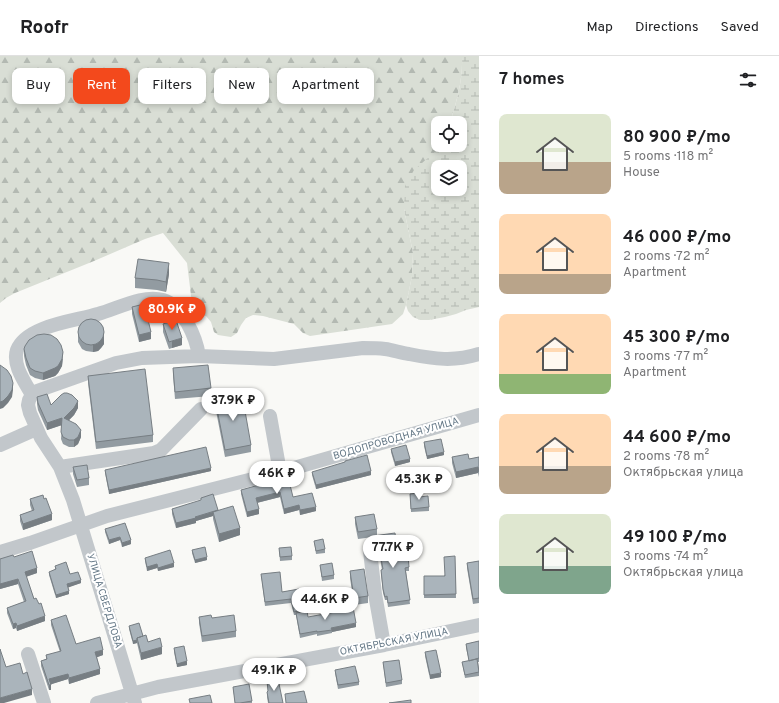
<!DOCTYPE html>
<meta charset="utf-8">
<style>
body{margin:0;font-family:Overpass,sans-serif;background:#f2f2f2;color:#202124;height:100vh;display:flex;flex-direction:column;font-size:15px;white-space:nowrap}
*{box-sizing:border-box;margin:0}
p{font-size:13px;color:#757577}
.icon{flex:none;width:22px;height:22px;fill:none;stroke:currentColor;stroke-width:2;stroke-linecap:round;stroke-linejoin:round}
.map{position:relative;flex:1;overflow:hidden}
.drawer{display:flex;flex-direction:column;background:#fff;width:300px}
.drawer>*{flex:none}
.top-card{position:absolute;left:12px;top:12px;width:380px;height:36px;display:flex;gap:8px}
.controls{position:absolute;left:431px;top:60px;display:grid;gap:8px}
.controls a{display:grid;place-items:center;width:36px;height:36px;border-radius:8px;background:#fff;box-shadow:0 2px 6px #0003;font-size:20px}
.price{position:absolute;translate:-50% -34px;padding:0 9px;border-radius:14px;background:#fff;color:#222;font-size:13px;line-height:26px;filter:drop-shadow(0 1px 2px #0008)}
.price::after{content:'';position:absolute;left:50%;top:24px;width:12px;height:9px;margin-left:-6px;background:inherit;clip-path:polygon(0 0,100% 0,50% 100%)}
.price.active{background:#f3491c;color:#fff}
ul{padding:0;list-style:none}
li{display:flex;align-items:center;gap:12px;height:100px;padding:0 20px}
li span{display:grid;place-items:center;flex:none;width:112px;height:80px;border-radius:8px;color:#555}
li>.icon{margin-inline-start:auto}
span .icon{width:48px;height:48px;fill:#fffc;stroke-width:1}
li b{font-size:17px}
h2{display:flex;justify-content:space-between;align-items:center;height:48px;padding:0 20px;font-size:17px}
.pill{padding:0 14px;border-radius:8px;background:#fff;box-shadow:0 2px 6px #0003;font-size:14px;line-height:36px}
.pill.active{background:#f3491c;color:#fff}
header{display:flex;align-items:center;gap:24px;box-sizing:border-box;height:56px;padding:0 20px;background:#fff;border-bottom:1px solid #e0e0e0}
header strong{font-size:19px}
nav{display:flex;gap:22px;margin-inline-start:auto;font-size:14px}
main{display:flex;flex:1;min-height:0}
.map>svg:first-child{display:block}
</style>
<header>
<strong>Roofr</strong>
<nav><a>Map</a><a>Directions</a><a>Saved</a></nav>
</header>
<main>
<div class="map">
<svg width="479" height="647" viewBox="0 0 479 647">
<defs>
<pattern id="forest-firs" width="22" height="20" patternUnits="userSpaceOnUse"><rect width="22" height="20" fill="#d9ded5"/><path d="M5 1l3.5 6h-7zM16 11l3.5 6h-7z" fill="#b3b9b2"/></pattern>
<pattern id="wetland-marsh" width="20" height="14" patternUnits="userSpaceOnUse"><rect width="20" height="14" fill="#d9ded5"/><path d="M1 5h8M5 5V1M11 12h8M15 12V8" fill="none" stroke="#b3b9b2"/></pattern>
</defs>
<rect width="100%" height="100%" fill="#f9f9f6"/>
<!-- forest -->
<path fill="url(#forest-firs)" d="M 0,0 L 462,0 C 463,24 457,44 450,67 L 438,67 L 438,89 L 440,89 L 404,153 L 413,197 L 412,220 L 406,249 L 403,258 L 392,268 L 310,280 L 303,277 L 294,268 L 263,260 L 253,259 L 246,262 L 241,269 L 237,277 L 231,281 L 218,279 L 214,276 L 211,266 L 206,260 L 193,256 L 187,207 L 163,177 L 145,183 L 94,205 L 15,237 L 6,242 L 0,247 Z"/>
<!-- wetland -->
<path fill="url(#wetland-marsh)" fill-rule="evenodd" d="M 462,0 L 479,0 L 479,251 L 466,254 L 456,258 L 445,261 L 429,264 L 420,264 L 413,261 L 408,255 L 406,249 L 412,220 L 413,197 L 404,153 L 405,130 L 414,114 L 438,93 L 440,89 L 460,89 L 460,67 L 450,67 C 457,44 463,24 462,0 ZM 438,111 L 460,111 L 460,133 L 438,133 Z"/>
<g fill="none" stroke-linecap="round" stroke-linejoin="round">
<!-- minor -->
<path stroke="#c2c7cb" stroke-width="14" d="M 32,339 C 25,326 12,309 17,294 C 27,269 76,265 98,258 C 117,253 143,238 163,244 C 183,250 196,281 199,300
M 270,360 L 280,416
M 0,389 L 36,373
M 60,411 L 154,397 L 161,394 L 201,353
M 370,495 L 375,538 L 384,589
M 0,496 L 30,487 L 107,460 L 280,416 L 479,359
M 28,598 L 44,647
M 97,647 L 158,631 L 384,589 L 479,569
M 135,647 L 73,444 L 60,411 L 41,382 L 30,357 L 28,349 L 29,344 L 32,339 L 37,335 L 116,307 L 142,302 L 199,300 L 274,303 L 363,292 C 371,292 378,292 385,293 C 393,294 401,297 409,298 C 434,303 454,306 479,298"/>
</g>
<!-- wall -->
<path fill="#929ba1" d="M 169,218 L 166,236 L 157,234 L 135,232 L 135,222 Z
M 132,251 L 151,283 L 139,286 L 132,258 Z
M 163,268 L 182,289 L 172,292 L 169,293 L 163,276 Z
M 78,275 L 104,283 L 104,288 L 101,292 L 98,295 L 93,296 L 86,295 L 82,293 L 78,286 Z
M 24,293 L 63,303 L 62,310 L 58,317 L 55,320 L 43,324 L 35,322 L 30,319 L 26,309 L 24,300 Z
M 173,312 L 211,332 L 211,340 L 175,343 L 173,319 Z
M 88,320 L 153,379 L 153,386 L 96,393 L 88,327 Z
M 37,341 L 51,349 L 78,352 L 74,359 L 69,364 L 81,381 L 78,388 L 74,391 L 69,391 L 63,388 L 61,383 L 62,369 L 47,374 L 38,354 L 37,348 Z
M 215,343 L 251,389 L 251,396 L 225,401 L 215,350 Z
M 424,386 L 444,399 L 427,403 L 424,390 Z
M 391,393 L 410,406 L 395,410 L 391,396 Z
M 452,401 L 469,403 L 479,401 L 479,421 L 478,417 L 456,422 L 452,407 Z
M 73,411 L 89,422 L 89,429 L 77,431 L 73,418 Z
M 105,414 L 211,415 L 109,438 L 105,417 Z
M 312,416 L 371,419 L 316,433 L 312,419 Z
M 277,425 L 293,441 L 316,455 L 300,459 L 299,454 L 284,458 L 280,441 L 257,447 L 259,458 L 247,461 L 241,438 L 241,434 Z
M 410,438 L 429,451 L 429,455 L 411,456 Z
M 201,442 L 218,454 L 240,479 L 219,486 L 213,463 L 213,460 L 196,465 L 196,467 L 176,472 L 172,458 L 172,453 L 201,445 Z
M 30,443 L 44,443 L 52,464 L 23,474 L 20,465 L 20,459 L 32,455 L 30,449 Z
M 355,461 L 377,473 L 377,479 L 398,501 L 409,511 L 409,515 L 406,515 L 410,548 L 388,551 L 387,544 L 385,544 L 383,537 L 381,517 L 381,514 L 382,514 L 379,496 L 377,490 L 373,487 L 373,481 L 358,483 L 355,468 Z
M 105,473 L 131,488 L 122,491 L 120,484 L 109,488 L 105,476 Z
M 314,485 L 325,493 L 325,497 L 316,498 Z
M 279,492 L 292,500 L 292,504 L 280,505 Z
M 192,494 L 207,504 L 195,507 L 192,497 Z
M 455,500 L 456,542 L 424,542 L 424,520 L 444,520 Z
M 14,501 L 37,517 L 26,521 L 34,543 L 45,565 L 17,575 L 16,572 L 13,573 L 7,557 L 7,552 L 24,546 L 18,528 L 0,533 L 0,503 Z
M 145,502 L 174,511 L 158,515 L 157,512 L 147,515 L 145,505 Z
M 479,505 L 479,547 L 473,548 L 467,512 L 467,507 Z
M 320,509 L 334,519 L 334,523 L 322,525 Z
M 55,510 L 70,518 L 81,527 L 68,531 L 69,538 L 56,542 L 49,519 L 49,516 L 55,514 Z
M 350,515 L 368,540 L 368,547 L 354,549 L 350,522 Z
M 261,518 L 282,536 L 299,533 L 303,555 L 308,561 L 356,571 L 332,576 L 332,577 L 317,580 L 317,578 L 300,582 L 296,559 L 294,559 L 291,547 L 265,550 Z
M 199,561 L 212,562 L 236,575 L 236,581 L 202,586 L 199,567 Z
M 51,564 L 76,588 L 103,599 L 97,601 L 100,618 L 69,628 L 68,623 L 51,628 L 51,634 L 49,634 L 41,610 L 41,605 L 46,603 L 46,599 L 60,596 L 51,569 Z
M 129,570 L 143,580 L 148,586 L 162,598 L 141,604 L 137,587 L 133,588 L 129,573 Z
M 479,585 L 479,606 L 478,606 L 479,612 L 479,620 L 465,622 L 462,606 L 469,605 L 466,592 L 466,588 Z
M 174,592 L 187,609 L 177,611 L 174,596 Z
M 425,596 L 441,621 L 430,623 L 425,600 Z
M 383,606 L 402,624 L 402,628 L 386,631 Z
M 335,614 L 359,626 L 359,629 L 338,633 L 335,617 Z
M 267,625 L 283,647 L 268,647 L 267,641 L 267,636 L 268,635 Z
M 233,631 L 252,645 L 252,647 L 235,647 Z"/>
<!-- shaded-wall -->
<path fill="#777e83" d="M 169,207 L 169,218 L 166,236 L 166,226 Z
M 104,276 L 104,288 L 101,292 L 98,295 L 93,296 L 93,289 Z
M 151,276 L 151,283 L 139,286 L 139,279 Z
M 182,282 L 182,289 L 172,292 L 172,285 Z
M 63,296 L 62,310 L 58,317 L 55,320 L 43,324 L 43,317 Z
M 13,327 L 13,334 L 12,341 L 8,347 L 3,352 L 0,353 L 0,346 Z
M 78,345 L 78,352 L 74,359 L 64,369 L 64,362 Z
M 62,362 L 62,369 L 47,374 L 47,367 Z
M 81,374 L 81,381 L 78,388 L 74,391 L 74,384 Z
M 444,396 L 444,399 L 427,403 L 427,400 Z
M 410,403 L 410,406 L 395,410 L 395,406 Z
M 478,411 L 478,417 L 456,422 L 456,416 Z
M 211,412 L 211,415 L 109,438 L 109,434 Z
M 371,415 L 371,419 L 316,433 L 316,429 Z
M 280,436 L 280,441 L 256,447 L 256,442 Z
M 299,449 L 299,454 L 284,458 L 284,453 Z
M 316,451 L 316,455 L 300,459 L 300,454 Z
M 259,453 L 259,458 L 247,461 L 247,456 Z
M 213,456 L 213,460 L 196,465 L 196,467 L 176,472 L 176,467 L 195,461 Z
M 52,458 L 52,464 L 23,474 L 23,468 Z
M 240,472 L 240,479 L 219,486 L 219,478 Z
M 120,481 L 120,484 L 109,488 L 109,484 Z
M 131,484 L 131,488 L 122,491 L 122,487 Z
M 207,501 L 207,504 L 195,507 L 195,504 Z
M 174,507 L 174,511 L 158,515 L 158,512 Z
M 157,508 L 157,512 L 147,515 L 147,511 Z
M 37,512 L 37,517 L 25,521 L 25,516 Z
M 18,523 L 18,528 L 0,533 L 0,528 Z
M 81,524 L 81,527 L 67,532 L 67,528 Z
M 69,535 L 69,538 L 56,542 L 56,539 Z
M 45,560 L 45,565 L 17,575 L 17,570 Z
M 16,567 L 16,572 L 13,573 L 13,568 Z
M 356,567 L 356,571 L 332,576 L 331,572 Z
M 137,584 L 137,587 L 133,588 L 133,585 Z
M 162,591 L 162,598 L 141,604 L 141,597 Z
M 103,594 L 103,599 L 95,602 L 95,596 Z
M 187,605 L 187,609 L 177,611 L 177,608 Z
M 100,613 L 100,618 L 69,628 L 69,622 Z
M 441,617 L 441,621 L 430,623 L 430,619 Z
M 68,618 L 68,623 L 49,629 L 49,623 Z
M 49,629 L 51,629 L 51,634 L 49,634 Z
M 32,633 L 32,639 L 4,647 L 0,647 L 0,642 Z"/>
<!-- building -->
<path fill="#aab4bb" stroke="#777e83" d="M 138,203 L 169,207 L 166,226 L 157,224 L 135,222 Z
M 144,248 L 151,276 L 139,279 L 132,251 Z
M78 276a13 13 0 1 1 26 0a13 13 0 1 1-26 0Z
M 176,264 L 182,282 L 172,285 L 169,286 L 163,268 Z
M 44,278 L 51,279 L 57,283 L 61,289 L 63,296 L 62,303 L 58,310 L 55,312 L 43,317 L 35,315 L 30,312 L 26,302 L 24,293 L 25,290 L 29,284 L 37,279 Z
M 0,309 L 7,314 L 11,320 L 13,327 L 12,334 L 8,340 L 3,345 L 0,346 Z
M 208,309 L 211,332 L 175,336 L 173,312 Z
M 145,313 L 153,379 L 96,386 L 88,320 Z
M 64,337 L 67,337 L 72,339 L 78,345 L 74,352 L 64,362 L 76,368 L 81,374 L 78,381 L 74,384 L 69,384 L 63,381 L 61,376 L 62,362 L 47,367 L 38,347 L 37,341 L 47,338 L 51,349 L 61,339 Z
M 242,338 L 251,389 L 225,394 L 215,343 Z
M 441,383 L 444,396 L 427,400 L 424,386 Z
M 406,389 L 410,403 L 395,406 L 391,393 Z
M 206,391 L 211,412 L 109,434 L 105,414 Z
M 468,398 L 469,403 L 479,401 L 479,416 L 478,411 L 456,416 L 452,401 Z
M 367,399 L 371,415 L 316,429 L 312,416 L 345,406 L 345,405 Z
M 87,409 L 89,422 L 77,424 L 73,411 Z
M 288,421 L 293,441 L 312,437 L 316,451 L 300,454 L 299,449 L 284,453 L 280,436 L 256,442 L 259,453 L 247,456 L 241,434 L 277,424 L 277,423 Z
M 418,437 L 419,441 L 428,440 L 429,451 L 411,453 L 410,438 Z
M 213,438 L 218,454 L 195,461 L 196,462 L 176,467 L 172,453 L 201,444 L 201,442 Z
M 43,439 L 44,443 L 46,442 L 52,458 L 23,468 L 20,459 L 34,454 L 30,443 Z
M 233,450 L 240,472 L 219,478 L 213,456 Z
M 374,458 L 377,473 L 358,476 L 355,461 Z
M 125,467 L 131,484 L 122,487 L 120,481 L 109,484 L 105,473 Z
M 395,477 L 398,501 L 408,500 L 409,511 L 405,512 L 410,544 L 388,547 L 387,540 L 385,541 L 383,533 L 381,514 L 383,513 L 379,492 L 379,493 L 377,487 L 373,484 L 373,480 Z
M 323,483 L 325,493 L 316,495 L 314,485 Z
M 205,491 L 207,501 L 195,504 L 192,494 Z
M 291,491 L 292,500 L 280,501 L 279,492 Z
M 170,494 L 174,507 L 158,512 L 157,508 L 147,511 L 145,502 Z
M 32,495 L 37,512 L 25,516 L 34,543 L 36,542 L 39,548 L 41,547 L 45,560 L 17,570 L 16,567 L 13,568 L 7,552 L 26,545 L 18,523 L 0,528 L 0,503 L 13,499 L 14,501 Z
M 455,500 L 456,538 L 424,539 L 424,520 L 445,520 L 444,501 Z
M 479,505 L 479,542 L 473,543 L 467,507 Z
M 66,506 L 70,518 L 78,516 L 81,524 L 67,528 L 69,535 L 56,539 L 49,516 L 56,513 L 55,510 Z
M 332,507 L 334,519 L 322,521 L 320,509 Z
M 364,513 L 368,540 L 354,542 L 350,515 Z
M 280,516 L 282,536 L 299,533 L 303,554 L 294,556 L 291,543 L 265,546 L 261,518 Z
M 353,551 L 356,567 L 331,572 L 332,574 L 317,576 L 317,575 L 300,578 L 296,557 L 307,555 L 308,561 L 341,555 L 340,553 Z
M 66,559 L 76,588 L 100,581 L 103,594 L 95,596 L 100,613 L 69,622 L 68,618 L 49,623 L 51,629 L 49,629 L 41,605 L 47,603 L 46,599 L 61,595 L 51,564 Z
M 211,559 L 212,562 L 234,559 L 236,575 L 202,580 L 199,561 Z
M 139,567 L 143,580 L 137,582 L 137,584 L 133,585 L 129,570 Z
M 146,579 L 148,586 L 160,582 L 162,591 L 141,597 L 137,582 Z
M 479,585 L 479,602 L 469,605 L 466,588 Z
M 184,590 L 187,605 L 177,608 L 174,592 Z
M 0,593 L 6,611 L 20,607 L 23,618 L 27,616 L 32,633 L 0,642 Z
M 436,594 L 441,617 L 430,619 L 425,596 Z
M 477,603 L 479,616 L 465,619 L 462,606 Z
M 399,604 L 402,624 L 386,627 L 383,606 Z
M 355,610 L 359,626 L 338,629 L 335,614 Z
M 278,623 L 283,647 L 269,647 L 267,636 L 268,635 L 267,625 Z
M 249,628 L 252,645 L 240,647 L 235,647 L 233,631 Z
M 304,635 L 307,647 L 286,647 L 285,638 Z
M 210,639 L 212,647 L 190,647 L 189,643 Z
M 411,644 L 411,647 L 389,647 Z"/>
<g text-anchor="middle" dominant-baseline="central" stroke-width="4" stroke-linejoin="round" paint-order="stroke">
<!-- street labels -->
<g font-size="10" fill="#617584" stroke="#fff">
<text transform="translate(396 383) rotate(-16)">ВОДОПРОВОДНАЯ УЛИЦА</text>
<text transform="translate(104 545) rotate(73)">УЛИЦА СВЕРДЛОВА</text>
<text transform="translate(394 586) rotate(-11)">ОКТЯБРЬСКАЯ УЛИЦА</text>
</g>
</g>
</svg>
<div class="controls">
<a><svg class="icon" aria-label="locate" viewBox="0 0 24 24"><circle cx="12" cy="12" r="6"/><path d="M12 2v4M12 18v4M2 12h4M18 12h4"/></svg></a>
<a><svg class="icon" aria-label="layers" viewBox="0 0 24 24"><path d="M12 4l9 5-9 5-9-5zM3 14l9 5 9-5"/></svg></a>
</div>
<b class="price active" style="left:172px;top:275px">80.9K ₽</b>
<b class="price" style="left:233px;top:366px">37.9K ₽</b>
<b class="price" style="left:277px;top:439px">46K ₽</b>
<b class="price" style="left:419px;top:445px">45.3K ₽</b>
<b class="price" style="left:393px;top:513px">77.7K ₽</b>
<b class="price" style="left:325px;top:565px">44.6K ₽</b>
<b class="price" style="left:274px;top:636px">49.1K ₽</b>
<div class="top-card">
<a class="pill">Buy</a>
<a class="pill active">Rent</a>
<a class="pill">Filters</a>
<a class="pill">New</a>
<a class="pill">Apartment</a>
</div>
</div>
<section class="drawer">
<h2>7 homes<svg class="icon" aria-label="filters" viewBox="0 0 24 24"><path d="M4 7h16M4 17h16"/><circle cx="9" cy="7" r="2"/><circle cx="15" cy="17" r="2"/></svg></h2>
<ul>
<li><span style="background:linear-gradient(#dfe7d0 60%,#b9a48a 0)"><svg class="icon" aria-label="home" viewBox="0 0 24 24"><path d="M3 11l9-7 9 7M6 9v11h12V9"/></svg></span><div><b>80 900 ₽/mo</b><p>5 rooms · 118 m²</p><p>House</p></div></li>
<li><span style="background:linear-gradient(#ffd9b3 75%,#b9a48a 0)"><svg class="icon" aria-label="home" viewBox="0 0 24 24"><path d="M3 11l9-7 9 7M6 9v11h12V9"/></svg></span><div><b>46 000 ₽/mo</b><p>2 rooms · 72 m²</p><p>Apartment</p></div></li>
<li><span style="background:linear-gradient(#ffd9b3 75%,#8fb573 0)"><svg class="icon" aria-label="home" viewBox="0 0 24 24"><path d="M3 11l9-7 9 7M6 9v11h12V9"/></svg></span><div><b>45 300 ₽/mo</b><p>3 rooms · 77 m²</p><p>Apartment</p></div></li>
<li><span style="background:linear-gradient(#ffd9b3 65%,#b9a48a 0)"><svg class="icon" aria-label="home" viewBox="0 0 24 24"><path d="M3 11l9-7 9 7M6 9v11h12V9"/></svg></span><div><b>44 600 ₽/mo</b><p>2 rooms · 78 m²</p><p>Октябрьская улица</p></div></li>
<li><span style="background:linear-gradient(#dfe7d0 65%,#7fa58c 0)"><svg class="icon" aria-label="home" viewBox="0 0 24 24"><path d="M3 11l9-7 9 7M6 9v11h12V9"/></svg></span><div><b>49 100 ₽/mo</b><p>3 rooms · 74 m²</p><p>Октябрьская улица</p></div></li>
</ul>
</section>
</main>
